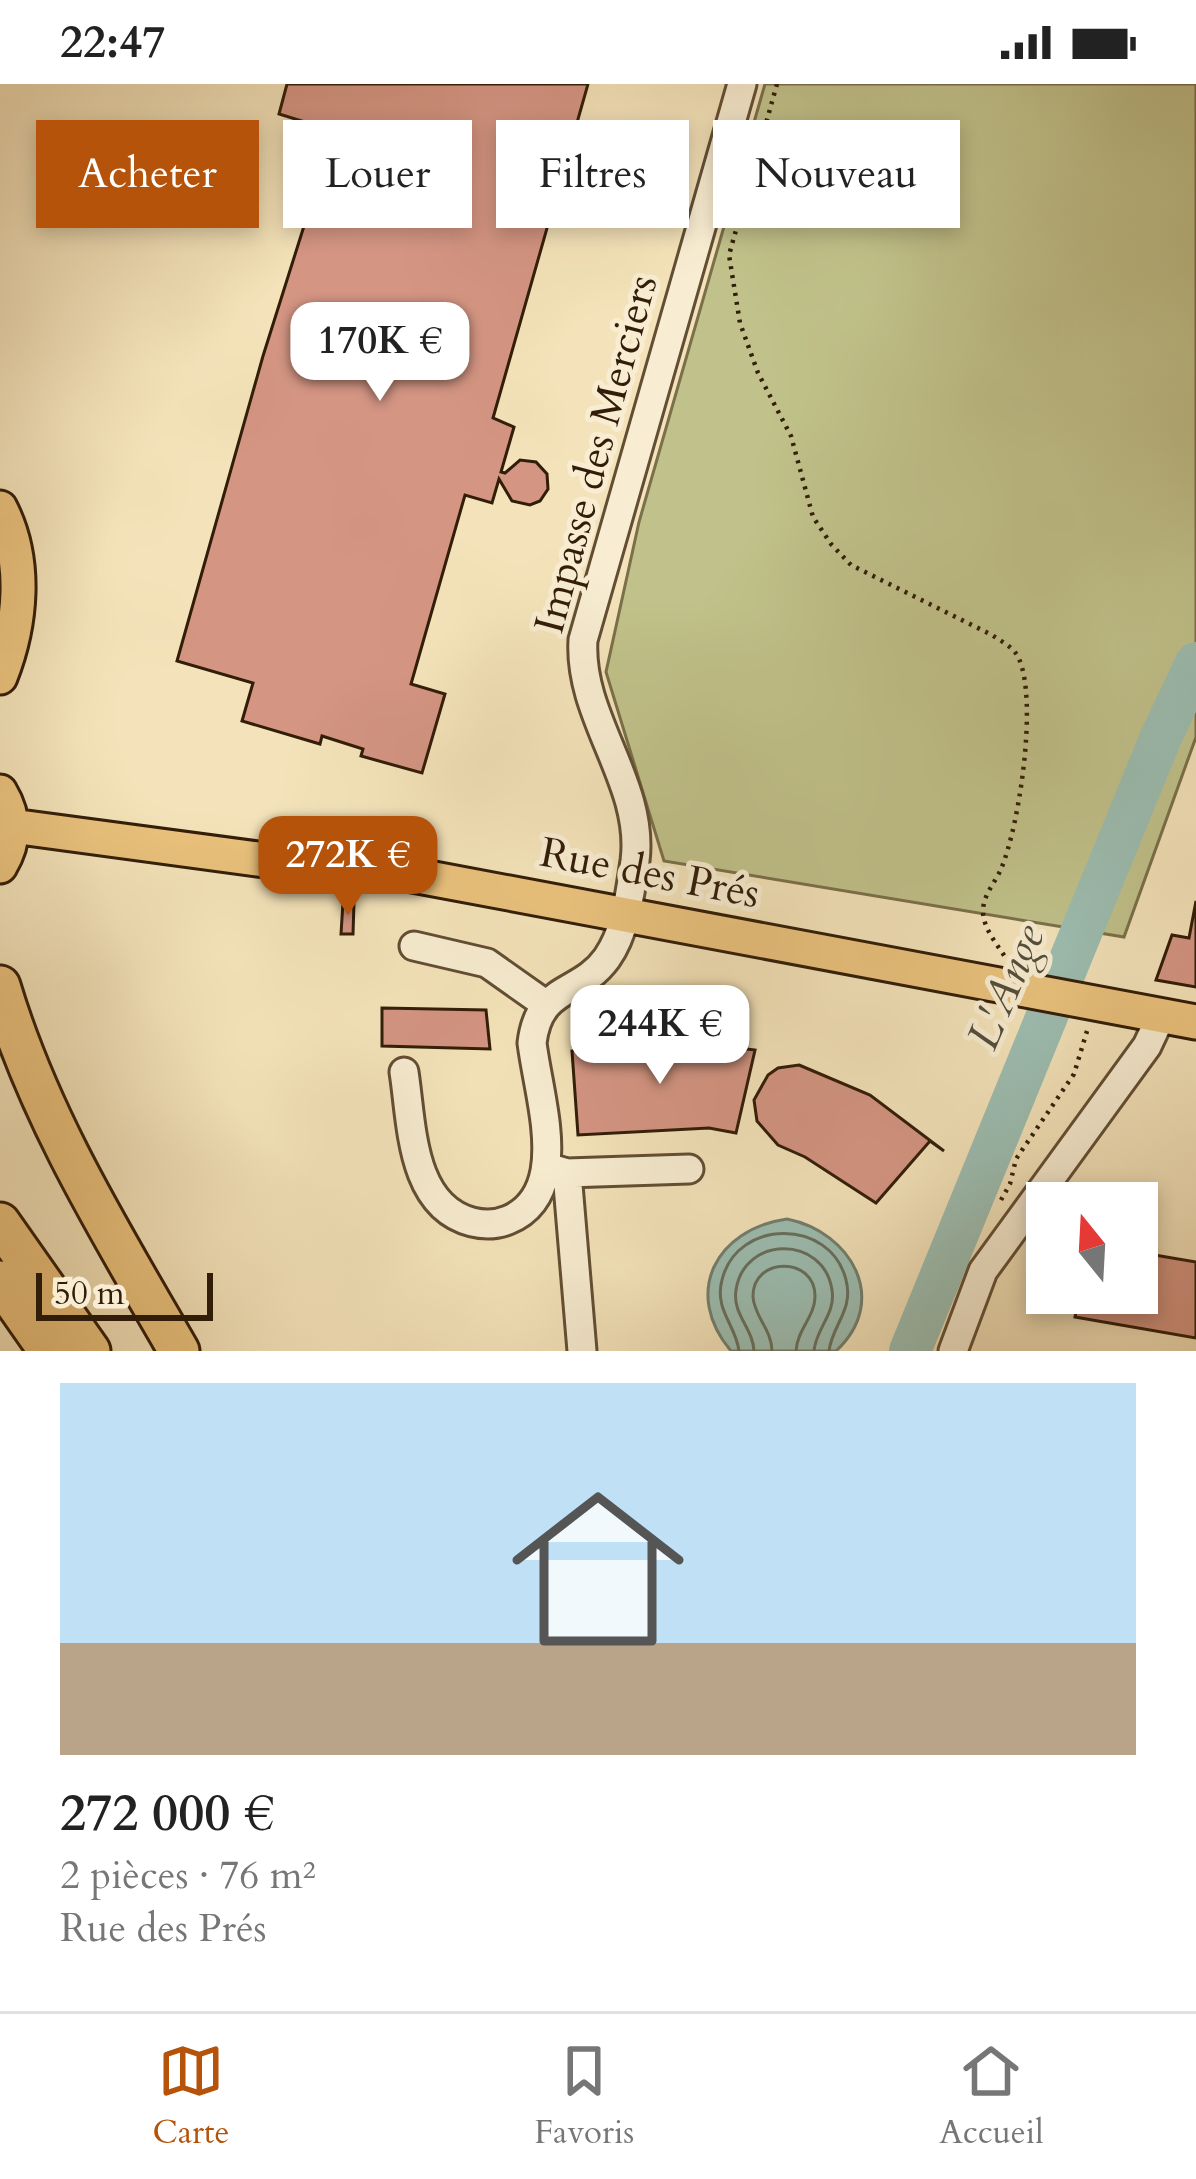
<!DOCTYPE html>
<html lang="fr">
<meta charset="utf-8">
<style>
body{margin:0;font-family:Cardo,serif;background:#f2f2f2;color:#222;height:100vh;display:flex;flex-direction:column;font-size:45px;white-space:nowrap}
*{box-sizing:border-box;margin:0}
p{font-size:39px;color:#767676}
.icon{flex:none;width:66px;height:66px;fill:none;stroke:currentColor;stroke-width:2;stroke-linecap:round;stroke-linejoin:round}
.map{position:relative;height:1267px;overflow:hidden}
.panel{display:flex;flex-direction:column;background:#fff;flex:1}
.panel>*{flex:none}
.guide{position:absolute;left:36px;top:36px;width:1125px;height:108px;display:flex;gap:24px}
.needle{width:78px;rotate:342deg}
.tools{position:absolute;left:1026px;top:1098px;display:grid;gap:24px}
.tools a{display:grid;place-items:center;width:132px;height:132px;border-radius:0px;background:#fff;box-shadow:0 6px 18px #0003;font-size:60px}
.scale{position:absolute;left:36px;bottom:30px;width:177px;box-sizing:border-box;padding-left:12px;border:6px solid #321d08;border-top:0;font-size:33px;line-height:42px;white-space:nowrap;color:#321d08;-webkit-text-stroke:9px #f8edd2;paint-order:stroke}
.price{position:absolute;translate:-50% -102px;padding:0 27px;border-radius:24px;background:#fff;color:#222;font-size:39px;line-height:78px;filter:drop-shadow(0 3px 6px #0008)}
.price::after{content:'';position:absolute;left:50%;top:72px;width:36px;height:27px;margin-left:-18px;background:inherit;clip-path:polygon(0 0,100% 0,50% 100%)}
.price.current{background:#b45309;color:#fff}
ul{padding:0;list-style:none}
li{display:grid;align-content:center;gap:24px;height:636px;padding:0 60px}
li span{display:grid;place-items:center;height:372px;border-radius:0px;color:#555}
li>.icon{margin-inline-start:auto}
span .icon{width:216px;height:216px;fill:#fffc;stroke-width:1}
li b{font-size:51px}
.tag{padding:0 42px;border-radius:0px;background:#fff;box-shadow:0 6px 18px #0003;font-size:42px;line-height:108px}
.tag.current{background:#b45309;color:#fff}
.status{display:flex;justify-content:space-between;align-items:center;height:84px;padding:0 60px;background:#fff;direction:ltr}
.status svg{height:33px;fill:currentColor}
.tabs{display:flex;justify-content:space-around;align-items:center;height:168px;border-top:3px solid #e0e0e0;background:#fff;font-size:33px;color:#767676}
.tabs a{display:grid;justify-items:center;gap:6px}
.tabs .current{color:#b45309}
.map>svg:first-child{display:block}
</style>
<div class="status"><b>22:47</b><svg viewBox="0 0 49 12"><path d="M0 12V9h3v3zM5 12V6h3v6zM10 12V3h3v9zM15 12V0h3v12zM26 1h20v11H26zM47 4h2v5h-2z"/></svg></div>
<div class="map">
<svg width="1196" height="1267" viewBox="0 0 1196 1267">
<rect width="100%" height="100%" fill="#f4e3ba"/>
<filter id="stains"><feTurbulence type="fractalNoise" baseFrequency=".00167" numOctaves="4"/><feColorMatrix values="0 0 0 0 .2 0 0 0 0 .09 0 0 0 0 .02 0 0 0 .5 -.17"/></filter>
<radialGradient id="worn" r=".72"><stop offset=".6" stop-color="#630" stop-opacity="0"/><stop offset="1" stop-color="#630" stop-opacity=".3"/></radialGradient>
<!-- green -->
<path fill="#c1c28b" stroke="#7a704a" stroke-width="3" d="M 765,0 L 1196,0 L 1196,653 L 1124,853 L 664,777 L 606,588 L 639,438 Z"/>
<!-- water -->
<path fill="#9cbeb2" stroke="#727e6e" stroke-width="3" d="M 787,1135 C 852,1148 890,1217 836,1267 L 731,1267 C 682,1209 716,1145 787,1135 Z"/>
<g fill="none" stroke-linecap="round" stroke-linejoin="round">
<!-- shore -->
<path stroke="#676e5d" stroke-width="3" d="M 739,1267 C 736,1241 714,1226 722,1196 C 737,1134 831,1134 846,1196 C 854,1226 832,1241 829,1267
M 754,1267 C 753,1244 732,1230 736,1206 C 744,1151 824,1151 832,1206 C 836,1230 816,1244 814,1267
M 772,1267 C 772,1246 754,1232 753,1213 C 752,1172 816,1172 815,1213 C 815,1232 797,1246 796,1267"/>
<!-- river -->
<path stroke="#9cbeb2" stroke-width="42" d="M 910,1267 L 1161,653 L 1196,579"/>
</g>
<!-- building -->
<path fill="#d49583" stroke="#321d08" stroke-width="3" d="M 287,0 L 588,0 L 493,334 L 514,343 L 501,388 L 505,389 L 520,376 L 536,378 L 547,390 L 548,405 L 540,417 L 530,421 L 512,417 L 499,395 L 492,419 L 465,411 L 411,600 L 445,610 L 422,689 L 361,672 L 363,665 L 322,652 L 320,660 L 242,637 L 253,599 L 177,577 L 263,272 L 334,47 L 279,30 Z
M 1196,817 L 1196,903 L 1156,896 L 1172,851 L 1189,854 Z
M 343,818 L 354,818 L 353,850 L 341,850 Z
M 382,924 L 486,926 L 490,965 L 382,962 Z
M 674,956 L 755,966 L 736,1049 L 709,1044 L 578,1051 L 572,967 Z
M 799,981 L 870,1011 L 944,1067 L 930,1057 L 876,1119 L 805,1073 L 778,1061 L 757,1037 L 754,1016 L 768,991 L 778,984 Z
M 1137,1168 L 1196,1178 L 1196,1254 L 1075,1233 L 1080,1209 L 1137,1209 Z"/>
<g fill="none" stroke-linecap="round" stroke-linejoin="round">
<!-- minor casing -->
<g stroke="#624e34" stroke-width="33">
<path id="minor" d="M 414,862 L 487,879 L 545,920
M 404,988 C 412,1039 410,1122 472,1138 C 484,1141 496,1141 508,1136 C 530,1127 541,1109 545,1087 C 552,1048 537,998 532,959 C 539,900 580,912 607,874 C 626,847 630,809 635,777 C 645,699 578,634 583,556 L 742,0
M 550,1084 L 567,1089 L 689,1085
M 567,1089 L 582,1267
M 953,1267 L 983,1187 L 1147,962 L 1162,930"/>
</g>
<!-- major casing -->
<g stroke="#321d08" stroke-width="39">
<path id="major" d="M 0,424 C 27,476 21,540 0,593
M 0,708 C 15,733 15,757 0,782
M 12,742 L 265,776 L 386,786 L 1196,938"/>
</g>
<!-- highway casing -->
<g stroke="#321d08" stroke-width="45">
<path id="highway" d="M 0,902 C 39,1033 111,1149 179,1267
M 0,1139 L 90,1267
M 0,1197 L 49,1267"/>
</g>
<!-- path -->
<path stroke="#321d08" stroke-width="4.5" stroke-dasharray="3 6" stroke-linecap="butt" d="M 777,0 L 729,171 L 740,239 L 758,289 L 791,352 L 813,433 L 831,460 L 851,481 L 992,551 C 1002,558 1014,563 1019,575 C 1038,618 1019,743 1001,785 C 995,799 983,811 983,827 C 983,845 998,861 1007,876
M 1001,1116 L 1010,1100 L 1016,1075 L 1074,990 L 1087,947"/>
<!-- minor -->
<use href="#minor" stroke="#f8edd2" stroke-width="27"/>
<!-- major -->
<use href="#major" stroke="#eac27d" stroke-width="33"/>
<!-- highway -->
<use href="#highway" stroke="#eac27d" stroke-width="39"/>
</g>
<g text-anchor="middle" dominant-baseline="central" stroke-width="10" stroke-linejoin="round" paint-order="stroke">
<!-- street labels -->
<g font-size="42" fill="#321d08" stroke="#f8edd2">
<text transform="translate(596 370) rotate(-75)">Impasse des Merciers</text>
<text transform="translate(650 789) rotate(11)">Rue des Prés</text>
</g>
<!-- water labels -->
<g font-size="45" font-style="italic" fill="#524d3b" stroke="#f8edd2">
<text transform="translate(1006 903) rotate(-67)">L'Ange</text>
</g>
</g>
<rect width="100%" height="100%" filter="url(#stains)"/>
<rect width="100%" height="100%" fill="url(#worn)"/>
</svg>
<div class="tools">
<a><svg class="needle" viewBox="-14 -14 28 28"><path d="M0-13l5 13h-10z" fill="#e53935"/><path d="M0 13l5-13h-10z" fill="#767676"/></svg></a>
</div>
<div class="scale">50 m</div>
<b class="price" style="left:380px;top:320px">170K €</b>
<b class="price current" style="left:348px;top:834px">272K €</b>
<b class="price" style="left:660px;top:1003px">244K €</b>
<div class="guide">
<a class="tag current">Acheter</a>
<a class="tag">Louer</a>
<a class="tag">Filtres</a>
<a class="tag">Nouveau</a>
</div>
</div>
<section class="panel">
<ul>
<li><span style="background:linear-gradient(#bfe0f5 70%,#b9a48a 0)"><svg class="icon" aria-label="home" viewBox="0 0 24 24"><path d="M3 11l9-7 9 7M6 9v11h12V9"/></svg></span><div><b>272 000 €</b><p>2 pièces · 76 m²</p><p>Rue des Prés</p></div></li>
</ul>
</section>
<nav class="tabs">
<a class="current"><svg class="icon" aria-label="map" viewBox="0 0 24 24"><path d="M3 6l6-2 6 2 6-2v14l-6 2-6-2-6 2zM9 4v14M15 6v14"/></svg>Carte</a>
<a><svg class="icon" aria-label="saved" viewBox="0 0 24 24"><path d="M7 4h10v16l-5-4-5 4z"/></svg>Favoris</a>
<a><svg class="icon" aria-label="home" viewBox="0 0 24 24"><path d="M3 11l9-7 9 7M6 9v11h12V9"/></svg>Accueil</a>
</nav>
